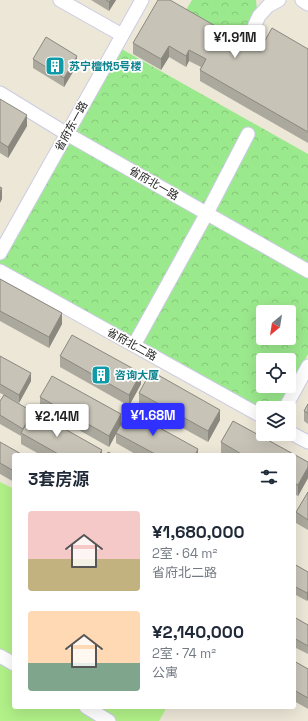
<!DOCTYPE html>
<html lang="zh">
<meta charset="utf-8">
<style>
body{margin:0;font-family:"Space Grotesk","Noto Sans SC",sans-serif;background:#f6f6f7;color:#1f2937;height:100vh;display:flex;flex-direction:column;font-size:15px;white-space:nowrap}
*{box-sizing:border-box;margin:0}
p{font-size:13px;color:#747a83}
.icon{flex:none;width:22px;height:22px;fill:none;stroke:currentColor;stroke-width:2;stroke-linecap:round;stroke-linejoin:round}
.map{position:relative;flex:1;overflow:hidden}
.details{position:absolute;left:12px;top:453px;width:284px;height:256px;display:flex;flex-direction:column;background:#fff;border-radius:4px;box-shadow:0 4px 16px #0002}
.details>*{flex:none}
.needle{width:26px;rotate:210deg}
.controls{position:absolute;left:256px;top:305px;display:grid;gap:8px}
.controls a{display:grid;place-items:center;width:40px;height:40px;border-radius:4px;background:#fff;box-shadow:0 4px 16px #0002;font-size:20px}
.price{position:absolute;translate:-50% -34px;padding:0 9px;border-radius:4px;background:#fff;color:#222;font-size:13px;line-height:26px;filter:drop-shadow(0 1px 2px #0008)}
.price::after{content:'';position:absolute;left:50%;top:24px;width:12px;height:9px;margin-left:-6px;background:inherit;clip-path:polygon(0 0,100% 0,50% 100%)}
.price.current{background:#3131ff;color:#fff}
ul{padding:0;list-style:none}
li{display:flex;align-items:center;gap:12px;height:100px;padding:0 16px}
li span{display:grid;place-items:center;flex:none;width:112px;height:80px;border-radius:4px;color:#555}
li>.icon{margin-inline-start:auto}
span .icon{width:48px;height:48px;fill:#fffc;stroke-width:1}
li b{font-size:17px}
h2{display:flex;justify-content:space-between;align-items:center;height:48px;padding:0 16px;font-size:17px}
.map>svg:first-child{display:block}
</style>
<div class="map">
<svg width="308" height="721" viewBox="0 0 308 721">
<defs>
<pattern id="forest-crowns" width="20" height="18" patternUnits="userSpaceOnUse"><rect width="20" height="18" fill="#9be98d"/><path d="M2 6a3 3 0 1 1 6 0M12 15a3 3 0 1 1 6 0" fill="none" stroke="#86c87a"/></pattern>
</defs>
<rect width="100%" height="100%" fill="#ece7d7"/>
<!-- forest -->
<path fill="url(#forest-crowns)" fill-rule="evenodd" d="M 192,0 L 256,0 L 257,10 L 239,41 L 186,10 Z
M 118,47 L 308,154 L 308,354 L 278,408 L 263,408 L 263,410 L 0,266 L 0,260 ZM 263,312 L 289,312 L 289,338 L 263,338 ZM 263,360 L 289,360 L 289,386 L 263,386 Z"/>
<!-- pitch -->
<path fill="#b1f188" d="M 0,482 L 14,489 L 14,707 L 167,707 L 159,721 L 0,721 Z"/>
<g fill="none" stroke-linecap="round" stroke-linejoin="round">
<!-- minor casing -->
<g stroke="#cccce3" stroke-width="15">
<path id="minor" d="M 60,0 L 122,35
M 302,0 L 308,4
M 274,59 L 261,51 L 255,43 L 253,29 L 259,16 L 268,6 L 279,0
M 0,93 L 67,134 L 308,271
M 0,253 L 142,0
M 0,271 L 263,417
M 134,345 L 207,213 L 248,134
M 285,408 L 308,366
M 289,432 L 308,442
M 0,656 L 14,664
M 86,707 L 109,721"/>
</g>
<!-- minor -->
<use href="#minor" stroke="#fff" stroke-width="13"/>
</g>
<!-- wall -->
<path fill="#aba89d" d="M 91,0 L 116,0 L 109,11 Z
M 133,43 L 259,51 L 308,49 L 308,143 L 200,81 L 200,70 L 201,67 L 189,61 L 186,67 L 169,57 L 161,70 L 133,54 Z
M 33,59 L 77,65 L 64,87 L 33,68 Z
M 0,99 L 27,126 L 8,158 L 0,153 Z
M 0,279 L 62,324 L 49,348 L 0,321 Z
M 0,356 L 31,381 L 19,403 L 5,395 L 102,455 L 41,455 L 21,444 L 21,436 L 0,424 L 0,401 L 4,395 L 0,393 Z
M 60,356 L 141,384 L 129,406 L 60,367 Z
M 139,393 L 220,420 L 208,442 L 139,404 Z
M 40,397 L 121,424 L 198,455 L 137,455 L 116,443 L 116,434 L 109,447 L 40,408 Z
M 308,404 L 308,424 L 304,421 L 304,411 Z
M 233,421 L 308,462 L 308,478 L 298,496 L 294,494 L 294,455 L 224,455 L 221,453 L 221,442 Z
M 0,442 L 14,455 L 14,482 L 0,474 Z
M 308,492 L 308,530 L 296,523 L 296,512 Z
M 294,564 L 308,572 L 308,599 L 307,601 L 294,594 Z
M 294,617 L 308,625 L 308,654 L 294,647 Z
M 294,661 L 308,669 L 308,709 L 294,701 Z"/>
<!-- shaded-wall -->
<path fill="#8b8880" d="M 111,0 L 116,0 L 109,11 L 109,2 Z
M 169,46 L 169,57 L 161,70 L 161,59 Z
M 189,50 L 189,61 L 186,67 L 186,56 Z
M 77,56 L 77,65 L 64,87 L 64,78 Z
M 27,115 L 27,126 L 8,158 L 8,147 Z
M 2,188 L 2,199 L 0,203 L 0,192 Z
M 62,313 L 62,324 L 49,348 L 49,337 Z
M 31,373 L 31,381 L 19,403 L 19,395 Z
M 141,373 L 141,384 L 129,406 L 129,395 Z
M 220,410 L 220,420 L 208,442 L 208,431 Z
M 121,414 L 121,425 L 116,433 L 116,434 L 109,447 L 109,436 Z
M 198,449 L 198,455 L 195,455 Z
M 102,450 L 102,455 L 99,455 Z
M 308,467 L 308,478 L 298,496 L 298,485 Z
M 308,591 L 308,599 L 307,601 L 307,593 Z"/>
<!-- building -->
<path fill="#c7c3b7" stroke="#8b8880" d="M 106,0 L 111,0 L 109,2 Z
M 158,0 L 170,0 L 259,51 L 272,28 L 308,49 L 308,132 L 200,70 L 206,59 L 189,50 L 186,56 L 169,46 L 161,59 L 133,43 Z
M 46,37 L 77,56 L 64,78 L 33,59 Z
M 0,99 L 27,115 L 8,147 L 0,142 Z
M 0,187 L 2,188 L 0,192 Z
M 0,279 L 62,313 L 49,337 L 0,311 Z
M 72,335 L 141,373 L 129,395 L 60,356 Z
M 0,356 L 31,373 L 19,395 L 0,384 Z
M 151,371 L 220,410 L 208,431 L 139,393 Z
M 52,376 L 121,414 L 109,436 L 40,397 Z
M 4,395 L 33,412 L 23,429 L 0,415 L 0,401 Z
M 308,404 L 308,413 L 304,411 Z
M 33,411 L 102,450 L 99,455 L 60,455 L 21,433 Z
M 129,411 L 198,449 L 195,455 L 157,455 L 116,433 Z
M 233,421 L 308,462 L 308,467 L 298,485 L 294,483 L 294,455 L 243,455 L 221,442 Z
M 0,442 L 23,455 L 14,455 L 14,471 L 0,463 Z
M 108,452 L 114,455 L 107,455 Z
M 308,492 L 308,520 L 296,512 Z
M 294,564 L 308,572 L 308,591 L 307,593 L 294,586 Z
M 294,617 L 308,625 L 308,646 L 294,638 Z
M 294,661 L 308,669 L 308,698 L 294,690 Z"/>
<!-- icons -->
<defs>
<g id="building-square" transform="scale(1)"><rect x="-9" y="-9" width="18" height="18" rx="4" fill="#0f9aa8" stroke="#fff"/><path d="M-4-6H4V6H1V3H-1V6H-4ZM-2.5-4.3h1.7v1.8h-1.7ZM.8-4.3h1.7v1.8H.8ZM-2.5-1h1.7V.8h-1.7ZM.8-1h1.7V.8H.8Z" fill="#fff"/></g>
</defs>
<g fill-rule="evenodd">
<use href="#building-square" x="55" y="66"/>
<use href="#building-square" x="101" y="375"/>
</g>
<g text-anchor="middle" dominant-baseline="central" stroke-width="3.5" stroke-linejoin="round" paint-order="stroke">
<!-- culture labels -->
<g font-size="11" font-weight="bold" fill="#0d838f" stroke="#fff" text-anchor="start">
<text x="69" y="66">苏宁檀悦5号楼</text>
<text x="115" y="375">咨询大厦</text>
</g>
<!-- street labels -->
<g font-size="11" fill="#272727" stroke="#fff">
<text transform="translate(71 126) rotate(-61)">省府东一路</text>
<text transform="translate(154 183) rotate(30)">省府北一路</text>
<text transform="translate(132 344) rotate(29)">省府北二路</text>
</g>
</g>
</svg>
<div class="controls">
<a><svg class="needle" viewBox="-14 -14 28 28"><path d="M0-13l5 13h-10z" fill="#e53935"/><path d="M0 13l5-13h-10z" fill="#747a83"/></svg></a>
<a><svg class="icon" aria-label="locate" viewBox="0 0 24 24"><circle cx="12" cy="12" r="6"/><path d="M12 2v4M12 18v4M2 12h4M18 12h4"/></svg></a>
<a><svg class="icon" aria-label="layers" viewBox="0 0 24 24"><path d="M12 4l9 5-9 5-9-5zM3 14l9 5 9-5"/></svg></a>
</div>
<b class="price" style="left:235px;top:59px">¥1.91M</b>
<b class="price current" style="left:153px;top:437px">¥1.68M</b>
<b class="price" style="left:57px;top:438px">¥2.14M</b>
<section class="details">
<h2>3套房源<svg class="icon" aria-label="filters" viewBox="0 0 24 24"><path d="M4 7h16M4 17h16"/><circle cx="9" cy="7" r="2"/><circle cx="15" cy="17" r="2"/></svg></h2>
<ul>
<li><span style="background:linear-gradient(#f6c9c9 60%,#c2b280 0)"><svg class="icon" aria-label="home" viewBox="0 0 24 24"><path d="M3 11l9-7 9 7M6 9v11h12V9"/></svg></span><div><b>¥1,680,000</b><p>2室 · 64 m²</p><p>省府北二路</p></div></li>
<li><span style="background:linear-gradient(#ffd9b3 65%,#7fa58c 0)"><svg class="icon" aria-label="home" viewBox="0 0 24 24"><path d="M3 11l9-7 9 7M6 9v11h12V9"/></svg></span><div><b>¥2,140,000</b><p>2室 · 74 m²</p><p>公寓</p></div></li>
</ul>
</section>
</div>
